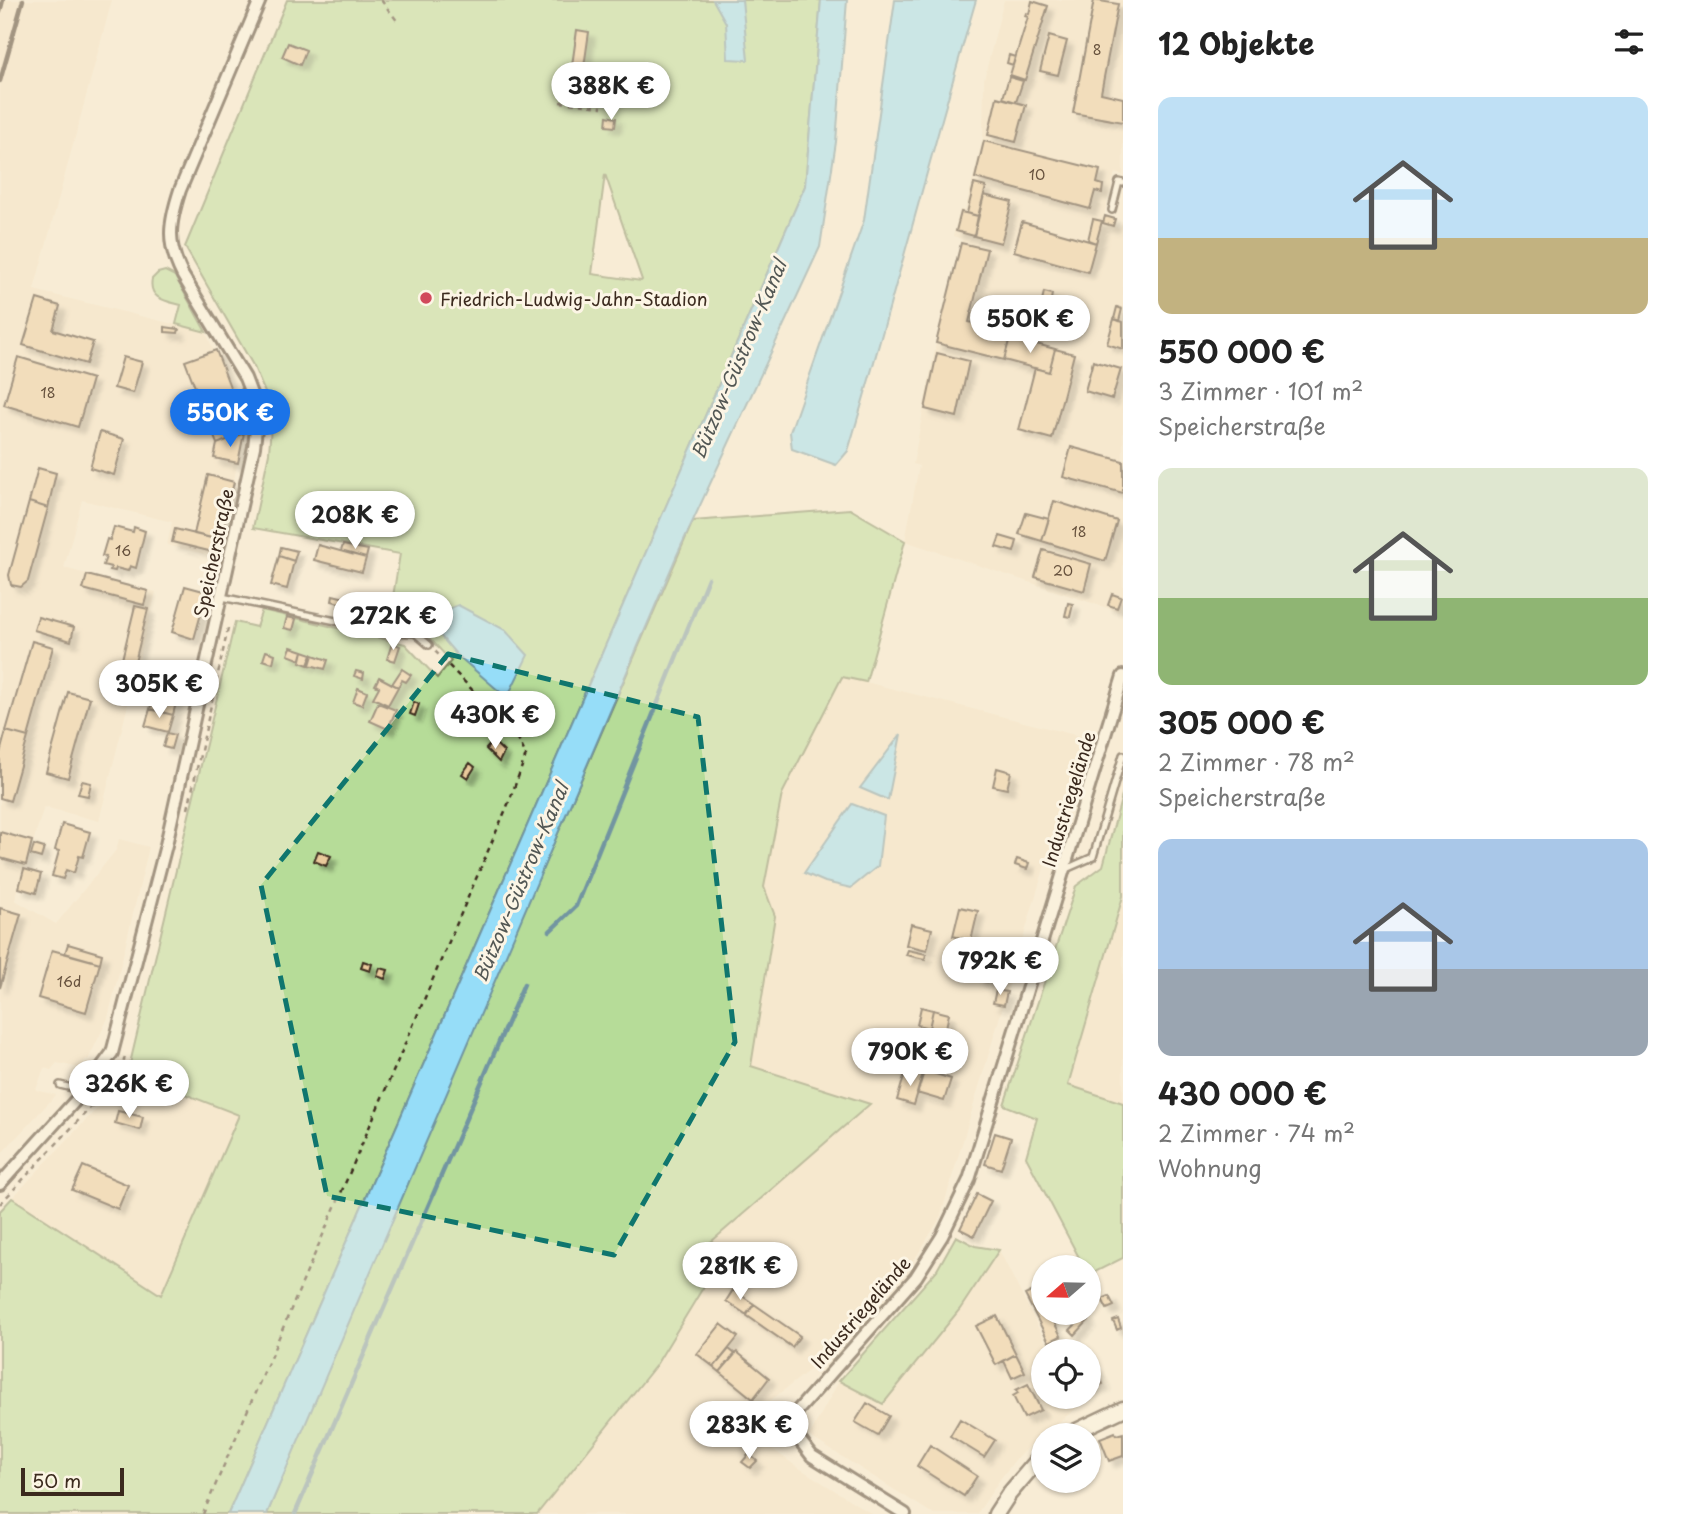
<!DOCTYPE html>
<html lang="de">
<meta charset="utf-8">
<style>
body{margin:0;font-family:"Playpen Sans",sans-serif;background:#f2f2f2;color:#222;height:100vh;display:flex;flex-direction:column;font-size:26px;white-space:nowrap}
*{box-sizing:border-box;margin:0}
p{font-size:23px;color:#767676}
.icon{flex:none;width:38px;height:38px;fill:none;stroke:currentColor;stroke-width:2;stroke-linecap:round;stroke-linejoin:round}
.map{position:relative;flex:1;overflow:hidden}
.side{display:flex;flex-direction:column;background:#fff;width:560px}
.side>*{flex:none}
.needle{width:46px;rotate:250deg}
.buttons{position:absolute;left:1031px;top:1255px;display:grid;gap:14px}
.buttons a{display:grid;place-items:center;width:70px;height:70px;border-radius:50%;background:#fff;box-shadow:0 2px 5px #0004;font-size:35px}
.scale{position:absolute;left:21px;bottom:18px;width:103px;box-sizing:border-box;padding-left:7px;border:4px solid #3b2a1e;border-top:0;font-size:19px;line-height:24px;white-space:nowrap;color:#3b2a1e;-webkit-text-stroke:5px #fcf5e5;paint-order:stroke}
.price{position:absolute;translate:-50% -60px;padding:0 16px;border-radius:24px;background:#fff;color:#222;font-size:23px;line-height:46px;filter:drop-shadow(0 2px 4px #0008)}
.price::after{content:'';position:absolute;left:50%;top:42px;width:21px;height:16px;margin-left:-10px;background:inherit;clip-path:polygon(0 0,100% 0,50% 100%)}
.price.selected{background:#1a73e8;color:#fff}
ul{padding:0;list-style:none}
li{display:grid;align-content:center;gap:14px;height:371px;padding:0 35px}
li span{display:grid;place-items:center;height:217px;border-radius:14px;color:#555}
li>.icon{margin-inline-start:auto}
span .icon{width:126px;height:126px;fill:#fffc;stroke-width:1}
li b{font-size:30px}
h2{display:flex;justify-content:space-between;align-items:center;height:84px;padding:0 35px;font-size:30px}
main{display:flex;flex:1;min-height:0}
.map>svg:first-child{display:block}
</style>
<main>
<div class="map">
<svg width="1123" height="1514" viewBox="0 0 1123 1514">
<defs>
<filter id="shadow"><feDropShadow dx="6" dy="6" stdDeviation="2" flood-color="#0004"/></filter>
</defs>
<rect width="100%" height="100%" fill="#f8ecd6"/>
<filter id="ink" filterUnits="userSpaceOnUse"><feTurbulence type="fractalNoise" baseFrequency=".0143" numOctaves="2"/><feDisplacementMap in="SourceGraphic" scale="14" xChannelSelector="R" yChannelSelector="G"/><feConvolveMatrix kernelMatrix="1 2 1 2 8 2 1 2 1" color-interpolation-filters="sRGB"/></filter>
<g filter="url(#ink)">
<!-- built -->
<path fill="#f4e2c5" d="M 0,0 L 112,0 L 34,290 L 206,332 L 245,429 L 217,557 L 167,545 L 172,522 L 82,500 L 64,568 L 156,592 L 99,821 L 44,807 L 15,900 L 56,924 L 116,850 L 119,839 L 149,847 L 108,1018 L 88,1060 L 86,1059 L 80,1068 L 57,1063 L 51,1070 L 44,1068 L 36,1090 L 56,1095 L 0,1155 Z
M 1004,0 L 1123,0 L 1123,175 L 1115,173 L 1102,223 L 1120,228 L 1123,220 L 1123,598 L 1119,612 L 905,541 L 919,466 L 913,464 L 936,343 L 962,239 L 953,236 L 960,210 L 965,210 L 983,138 L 984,79 Z
M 842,676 L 1083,737 L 940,1218 L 918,1254 L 861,1321 L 827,1350 L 829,1355 L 739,1425 L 796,1466 L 872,1514 L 537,1514 L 656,1365 L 714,1267 L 697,1255 L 869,1104 L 751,1067 L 775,916 L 764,887 L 782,794 Z
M 1123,896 L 1123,1103 L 1068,1086 Z
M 128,1072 L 239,1115 L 161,1295 L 12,1198 L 124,1080 Z
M 999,1250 L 1050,1351 L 1043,1351 L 1043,1396 L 1073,1397 L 1078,1407 L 1029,1446 L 1015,1460 L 1001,1478 L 977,1514 L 933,1514 L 809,1436 L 839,1381 L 883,1403 L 960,1309 Z"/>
<!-- green -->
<path fill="#b6dc98" stroke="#78835b" stroke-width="2" fill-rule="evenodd" d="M 287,0 L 821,0 L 805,186 L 228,1514 L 0,1514 L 0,1211 L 12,1198 L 161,1295 L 239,1115 L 128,1072 L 235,622 L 256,627 L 262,610 L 405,644 L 437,678 L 451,661 L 418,626 L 388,627 L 400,554 L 253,528 L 269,453 L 271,425 L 266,395 L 254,367 L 185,247 ZM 605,174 L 642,280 L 641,281 L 592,274 Z
M 165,271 L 175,276 L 206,332 L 176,324 L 181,305 C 166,301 148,299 152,279 L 158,273 Z
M 850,509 L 905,541 L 866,682 L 842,677 L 782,794 L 764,887 L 775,916 L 751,1066 L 870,1104 L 697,1254 L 715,1268 L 656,1365 L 537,1514 L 267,1514 L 359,1293 L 693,521 Z
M 1123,792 L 1123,896 L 1068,1085 L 1123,1103 L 1123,1258 L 1089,1275 L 1088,1267 L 1084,1267 L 1026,1157 L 1037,1118 L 1004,1105 L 1076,886 L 1103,866 Z
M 956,1236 L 975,1246 L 999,1250 L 960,1309 L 883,1404 L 839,1381 L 937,1270 Z"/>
<!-- water -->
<path fill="#96ddf8" stroke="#7295a1" stroke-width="2" d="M 713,0 L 742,0 L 748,60 L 728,59 L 726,23 Z
M 821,0 L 847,0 L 836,142 L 820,247 L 677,555 L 267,1514 L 228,1514 L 805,186 Z
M 895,0 L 976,0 C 932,150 893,301 848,451 L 836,465 L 792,449 L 790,432 L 864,220 Z
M 458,605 L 505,630 L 528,655 L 507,698 L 456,654 L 425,618 Z
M 901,734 L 888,800 L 860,788 Z
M 852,804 L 884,816 L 878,866 L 851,888 L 825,882 L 804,873 Z"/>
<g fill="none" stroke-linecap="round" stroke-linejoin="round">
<!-- stream -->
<path stroke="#7295a1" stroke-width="4.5" d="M 550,931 L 576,906 L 708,578
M 295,1514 L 524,984"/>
</g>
<!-- building -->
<path fill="#eaca9c" stroke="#3b2a1e" stroke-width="2" filter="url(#shadow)" d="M 1094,0 L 1118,4 L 1101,93 L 1123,98 L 1123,122 L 1073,113 Z
M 1032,1 L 1048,6 L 1025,80 L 1010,75 L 1028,17 L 1025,16 L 1026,13 L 1029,14 Z
M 577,30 L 589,32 L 580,95 L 568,94 Z
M 1049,36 L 1067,41 L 1058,75 L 1040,71 Z
M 288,43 L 306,50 L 300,65 L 282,57 Z
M 1009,55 L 1015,57 L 1013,65 L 1007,63 Z
M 598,70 L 611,73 L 607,98 L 594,96 Z
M 1009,77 L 1023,81 L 1016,102 L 1003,98 Z
M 997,97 L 1026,105 L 1016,142 L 988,135 Z
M 607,116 L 616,118 L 615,127 L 606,126 Z
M 984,141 L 1100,170 L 1097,183 L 1103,185 L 1102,193 L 1095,191 L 1090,209 L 975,178 Z
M 974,184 L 986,187 L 978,216 L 967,213 Z
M 984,195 L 1012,202 L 1001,243 L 974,236 Z
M 961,212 L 978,216 L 974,236 L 956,231 Z
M 1105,216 L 1115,219 L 1113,226 L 1103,223 Z
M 1093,219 L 1102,221 L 1096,243 L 1088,240 Z
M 1022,222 L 1096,243 L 1088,272 L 1014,251 Z
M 961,243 L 987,249 L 969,322 L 1011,333 L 1004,360 L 936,343 Z
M 1044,292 L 1052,294 L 1049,311 L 1040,309 Z
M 37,299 L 60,306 L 53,330 L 93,342 L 86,364 L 23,345 Z
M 1117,307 L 1122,309 L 1119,321 L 1114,319 Z
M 1114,319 L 1123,322 L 1123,349 L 1107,344 Z
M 165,327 L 179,329 L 178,333 L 165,332 Z
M 1010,337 L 1055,349 L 1049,372 L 1004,360 Z
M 1055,349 L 1074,354 L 1052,439 L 1019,430 L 1035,368 L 1049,372 Z
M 216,350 L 247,432 L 217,444 L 185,361 Z
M 937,353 L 969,361 L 957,417 L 925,409 Z
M 18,357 L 92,379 L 78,427 L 4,405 Z
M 123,357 L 142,362 L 133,393 L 114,388 Z
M 1093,361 L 1121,369 L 1112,399 L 1085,391 Z
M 100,432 L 124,439 L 114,475 L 90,468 Z
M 244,433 L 238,463 L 214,458 L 217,444 Z
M 1071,447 L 1123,461 L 1123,493 L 1063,477 Z
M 38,468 L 56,473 L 48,508 L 29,502 Z
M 208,475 L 234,482 L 220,540 L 194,534 Z
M 1054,501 L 1117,521 L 1105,561 L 1042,541 Z
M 29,502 L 48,508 L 28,581 L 21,587 L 11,585 L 9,575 Z
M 1026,513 L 1049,519 L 1042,541 L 1019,534 Z
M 114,527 L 133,532 L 134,527 L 145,531 L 136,568 L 130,566 L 128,571 L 116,568 L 115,571 L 110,570 L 111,567 L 103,565 L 106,557 L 102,556 L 107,539 L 110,540 Z
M 175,529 L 220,540 L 217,553 L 172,542 Z
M 1000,536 L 1017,541 L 1014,552 L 996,547 Z
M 318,545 L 366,558 L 362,572 L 314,560 Z
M 343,545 L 368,550 L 366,558 L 341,551 Z
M 281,547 L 297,551 L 294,561 L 279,556 Z
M 1043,550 L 1091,564 L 1084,591 L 1035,577 Z
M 279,556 L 294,561 L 287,589 L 271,585 Z
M 207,573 L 217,576 L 216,582 L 205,579 Z
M 87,575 L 148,591 L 144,605 L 83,589 Z
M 185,586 L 207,592 L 194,639 L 172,632 Z
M 1112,594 L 1121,597 L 1117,608 L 1108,605 Z
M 333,595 L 345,598 L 343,604 L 332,601 Z
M 1068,603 L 1073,604 L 1070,617 L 1065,616 Z
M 135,606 L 148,609 L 128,691 L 115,688 Z
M 38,617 L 74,627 L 71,641 L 34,630 Z
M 287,617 L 296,619 L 293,630 L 284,628 Z
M 32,641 L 53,647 L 28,737 L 6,731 Z
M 392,643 L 400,646 L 395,661 L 387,659 Z
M 291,647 L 303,651 L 301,660 L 288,655 Z
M 266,651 L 275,654 L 273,663 L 263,660 Z
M 303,651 L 312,654 L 308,665 L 300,662 Z
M 313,655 L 328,660 L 325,669 L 310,665 Z
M 160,668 L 183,674 L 173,715 L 150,709 Z
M 402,669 L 411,675 L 406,682 L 402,680 L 398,687 L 392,684 Z
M 356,671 L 364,673 L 363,679 L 354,676 Z
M 379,677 L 398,687 L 388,705 L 373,698 L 379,687 L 375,685 Z
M 358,688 L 367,692 L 362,705 L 353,702 Z
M 68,692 L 90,698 L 68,778 L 46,772 Z
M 414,702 L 419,704 L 415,716 L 410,714 Z
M 378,703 L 396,710 L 388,729 L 370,721 Z
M 150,709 L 173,715 L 168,732 L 145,726 Z
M 6,731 L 28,737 L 10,801 L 0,798 L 0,753 Z
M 167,733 L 175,735 L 171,749 L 163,747 Z
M 493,741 L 504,752 L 499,762 L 486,749 Z
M 470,763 L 475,767 L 468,778 L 462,774 Z
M 997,768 L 1011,772 L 1007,789 L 993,786 Z
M 82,781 L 91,783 L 88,796 L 78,794 Z
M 62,824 L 90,832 L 83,857 L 79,856 L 74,873 L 66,870 L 63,879 L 52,876 L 59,851 L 55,850 Z
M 0,832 L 32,841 L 26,865 L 0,858 Z
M 34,845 L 44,848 L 41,858 L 31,855 Z
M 318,851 L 331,856 L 326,866 L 314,861 Z
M 1017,859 L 1029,863 L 1027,869 L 1015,865 Z
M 24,869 L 41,874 L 36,893 L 19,888 Z
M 960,907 L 978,911 L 971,941 L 953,936 Z
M 0,908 L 21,914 L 0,988 Z
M 911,924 L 932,929 L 927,950 L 906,945 Z
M 68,944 L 102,954 L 100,963 L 65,953 Z
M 52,950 L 100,963 L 86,1012 L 38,998 Z
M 908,950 L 926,954 L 925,959 L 906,955 Z
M 363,961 L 372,964 L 370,971 L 361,968 Z
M 981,962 L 991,964 L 987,982 L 977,980 Z
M 380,968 L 388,970 L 385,979 L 377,976 Z
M 996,990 L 1007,992 L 1004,1005 L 993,1003 Z
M 921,1007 L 933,1010 L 929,1028 L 917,1025 Z
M 933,1010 L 949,1014 L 945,1032 L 929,1028 Z
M 906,1070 L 923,1075 L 914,1105 L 897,1100 Z
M 924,1070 L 951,1079 L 944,1101 L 917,1093 Z
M 118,1111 L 143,1117 L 140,1130 L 115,1123 Z
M 995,1133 L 1011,1138 L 1001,1169 L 985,1164 Z
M 83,1166 L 128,1185 L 118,1209 L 72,1190 Z
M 977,1194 L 991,1201 L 974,1236 L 960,1229 Z
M 1037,1289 L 1043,1301 L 1043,1312 L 1049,1312 L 1061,1336 L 1049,1342 L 1025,1295 Z
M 733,1290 L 754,1304 L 747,1315 L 726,1301 Z
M 1109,1296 L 1114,1306 L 1107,1309 L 1102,1299 Z
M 754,1304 L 800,1336 L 792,1347 L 746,1315 Z
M 1085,1315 L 1089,1320 L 1075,1335 L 1070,1330 Z
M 997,1316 L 1016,1354 L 996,1365 L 976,1326 Z
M 1118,1319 L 1121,1328 L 1117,1330 L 1113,1321 Z
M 721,1324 L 738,1337 L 714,1367 L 697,1354 Z
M 729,1349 L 735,1354 L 720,1372 L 714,1367 Z
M 737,1352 L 769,1378 L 753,1399 L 720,1372 Z
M 1016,1354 L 1025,1372 L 1012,1378 L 1004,1361 Z
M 1096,1367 L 1103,1384 L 1088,1390 L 1088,1370 Z
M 1028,1384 L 1041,1410 L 1024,1418 L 1013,1396 L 1018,1393 L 1016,1390 Z
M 867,1403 L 889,1416 L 878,1435 L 855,1422 Z
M 960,1419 L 995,1440 L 984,1457 L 950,1436 Z
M 1115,1432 L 1116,1435 L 1123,1433 L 1123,1456 L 1109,1461 L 1100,1438 Z
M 930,1445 L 977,1476 L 964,1496 L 917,1466 Z
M 749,1454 L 757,1461 L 750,1468 L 742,1462 Z"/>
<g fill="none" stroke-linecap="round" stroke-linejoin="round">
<!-- service casing -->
<g stroke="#3b2a1e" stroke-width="10">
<path id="service" d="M 1112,210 L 1119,182 L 1123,183
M 222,597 L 388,632 L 415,633 L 429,645
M 1066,869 L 1093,857 L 1123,755
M 60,1085 L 84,1091"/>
</g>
<!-- minor casing -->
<g stroke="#3b2a1e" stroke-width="16">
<path id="minor" d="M 0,1184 L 84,1091 L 112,1053 L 166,845 L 254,447 L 257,419 L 253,399 L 245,378 L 183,276 C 166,243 169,224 180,190 L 260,0
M 905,1514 L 812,1456 L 795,1434 L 792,1417 L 916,1277 L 942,1236 L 969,1180 L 1123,676"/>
</g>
<!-- tertiary casing -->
<g stroke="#3b2a1e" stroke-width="19">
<path id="tertiary" d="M 1068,1435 L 1123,1409
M 996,1514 L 1009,1494 L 1043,1454"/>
</g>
<!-- path -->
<path stroke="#3b2a1e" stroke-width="2.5" stroke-dasharray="5 5" stroke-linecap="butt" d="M 381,0 L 398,22
M 560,102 L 602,107
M 188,809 L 229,624
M 0,1204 L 120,1076 L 125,1056
M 203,1514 L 509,802 L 526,755 L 510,722 L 478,696 L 434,650"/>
<!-- service -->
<use href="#service" stroke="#fcf5e5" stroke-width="5"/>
<!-- minor -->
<use href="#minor" stroke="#fcf5e5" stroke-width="10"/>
<!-- tertiary -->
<use href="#tertiary" stroke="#fcf5e5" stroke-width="14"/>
<!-- rail -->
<path stroke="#3b2a1e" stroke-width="4.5" d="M 0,12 L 3,0
M 0,81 L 23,0"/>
</g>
</g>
<!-- marked area -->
<path d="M0 0H1123V1514H0ZM 448,654 L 698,717 L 735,1042 L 614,1255 L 327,1196 L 261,885 Z" fill="#f8ecd6" fill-opacity=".55" fill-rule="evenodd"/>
<path fill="none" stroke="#0f766e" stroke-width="5" stroke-dasharray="14 9" stroke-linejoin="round" d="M 448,654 L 698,717 L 735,1042 L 614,1255 L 327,1196 L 261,885 Z"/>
<!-- markers -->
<circle fill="#d1495b" stroke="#fcf5e5" stroke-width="2.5" cx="426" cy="298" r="7"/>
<g text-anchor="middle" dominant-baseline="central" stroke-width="6" stroke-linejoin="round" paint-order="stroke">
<!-- number labels -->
<g font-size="14" fill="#67523e">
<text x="1097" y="49">8</text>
<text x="1037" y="174">10</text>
<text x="48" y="392">18</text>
<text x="1079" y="531">18</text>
<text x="123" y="550">16</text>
<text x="1063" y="570">20</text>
<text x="69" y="981">16d</text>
</g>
<!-- poi labels -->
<g font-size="18" fill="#3b2a1e" stroke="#fcf5e5" text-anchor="start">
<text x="440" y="298">Friedrich-Ludwig-Jahn-Stadion</text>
</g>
<!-- street labels -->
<g font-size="18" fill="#3b2a1e" stroke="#fcf5e5">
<text transform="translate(213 553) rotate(-78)">Speicherstraße</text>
<text transform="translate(1068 799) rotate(-73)">Industriegelände</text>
<text transform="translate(860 1312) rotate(-49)">Industriegelände</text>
</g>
<!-- water labels -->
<g font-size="19" font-style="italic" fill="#525754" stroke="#fcf5e5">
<text transform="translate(738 359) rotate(-67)">Bützow-Güstrow-Kanal</text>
<text transform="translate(520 882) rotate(-67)">Bützow-Güstrow-Kanal</text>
</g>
</g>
</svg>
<div class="buttons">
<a><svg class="needle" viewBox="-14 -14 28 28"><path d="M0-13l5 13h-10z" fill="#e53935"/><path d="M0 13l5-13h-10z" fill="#767676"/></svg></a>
<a><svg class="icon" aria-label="locate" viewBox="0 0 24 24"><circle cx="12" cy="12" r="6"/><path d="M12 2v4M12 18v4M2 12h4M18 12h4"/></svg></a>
<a><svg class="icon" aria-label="layers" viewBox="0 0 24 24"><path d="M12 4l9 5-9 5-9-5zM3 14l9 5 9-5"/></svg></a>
</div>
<div class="scale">50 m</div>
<b class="price" style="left:611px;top:122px">388K €</b>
<b class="price" style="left:1030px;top:355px">550K €</b>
<b class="price selected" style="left:230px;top:449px">550K €</b>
<b class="price" style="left:355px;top:551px">208K €</b>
<b class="price" style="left:393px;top:652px">272K €</b>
<b class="price" style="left:159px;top:720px">305K €</b>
<b class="price" style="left:495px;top:751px">430K €</b>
<b class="price" style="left:1000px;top:997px">792K €</b>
<b class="price" style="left:910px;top:1088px">790K €</b>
<b class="price" style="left:129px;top:1120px">326K €</b>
<b class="price" style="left:740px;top:1302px">281K €</b>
<b class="price" style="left:749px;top:1461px">283K €</b>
</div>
<section class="side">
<h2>12 Objekte<svg class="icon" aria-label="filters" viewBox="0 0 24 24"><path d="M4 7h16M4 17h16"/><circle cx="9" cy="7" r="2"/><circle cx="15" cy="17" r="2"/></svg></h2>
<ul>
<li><span style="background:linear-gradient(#bfe0f5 65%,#c2b280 0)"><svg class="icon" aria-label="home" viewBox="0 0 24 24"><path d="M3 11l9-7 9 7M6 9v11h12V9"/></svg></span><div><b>550 000 €</b><p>3 Zimmer · 101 m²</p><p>Speicherstraße</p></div></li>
<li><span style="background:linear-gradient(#dfe7d0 60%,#8fb573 0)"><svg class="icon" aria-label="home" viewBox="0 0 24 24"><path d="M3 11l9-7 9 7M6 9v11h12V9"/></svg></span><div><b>305 000 €</b><p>2 Zimmer · 78 m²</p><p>Speicherstraße</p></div></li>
<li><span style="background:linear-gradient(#a9c7e8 60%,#9aa5b1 0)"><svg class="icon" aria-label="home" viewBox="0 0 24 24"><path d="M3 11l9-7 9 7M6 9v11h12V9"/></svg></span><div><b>430 000 €</b><p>2 Zimmer · 74 m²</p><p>Wohnung</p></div></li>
</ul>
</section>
</main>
